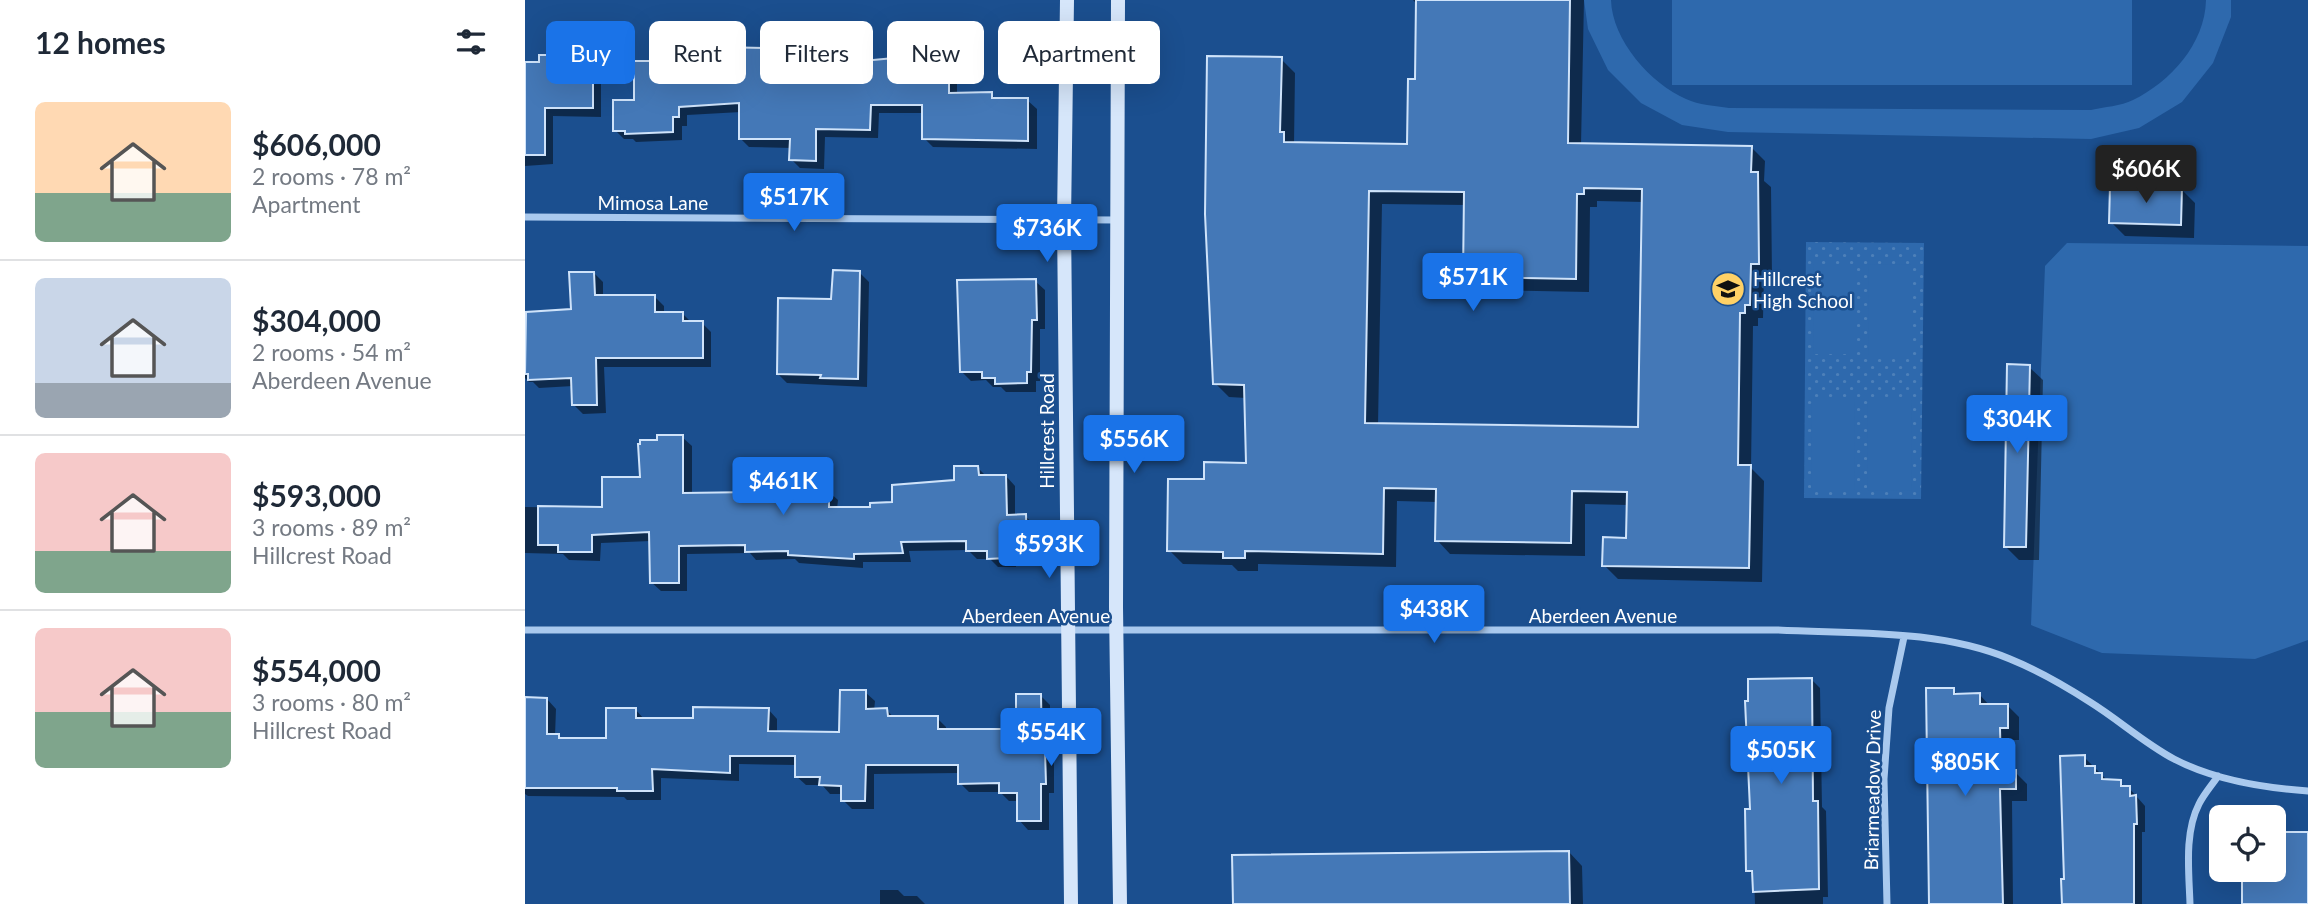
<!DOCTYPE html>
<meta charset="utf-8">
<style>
body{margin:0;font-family:Lato,sans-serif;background:#f6f6f7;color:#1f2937;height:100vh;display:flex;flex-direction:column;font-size:26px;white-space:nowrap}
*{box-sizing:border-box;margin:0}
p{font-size:23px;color:#747a83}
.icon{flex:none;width:38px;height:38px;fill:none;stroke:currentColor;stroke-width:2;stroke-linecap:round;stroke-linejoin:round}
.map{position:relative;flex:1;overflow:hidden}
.drawer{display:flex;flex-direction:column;background:#fff;width:525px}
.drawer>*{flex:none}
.banner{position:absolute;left:21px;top:21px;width:665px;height:63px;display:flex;gap:14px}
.fabs{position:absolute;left:1684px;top:805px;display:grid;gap:14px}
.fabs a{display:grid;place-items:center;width:77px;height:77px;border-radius:10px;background:#fff;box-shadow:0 7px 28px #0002;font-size:35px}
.price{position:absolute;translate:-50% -60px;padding:0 16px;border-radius:7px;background:#1a73e8;color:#fff;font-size:23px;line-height:46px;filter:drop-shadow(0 2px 4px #0008)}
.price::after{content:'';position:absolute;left:50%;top:42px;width:21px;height:16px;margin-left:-10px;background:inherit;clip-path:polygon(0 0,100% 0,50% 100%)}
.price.selected{background:#222;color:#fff}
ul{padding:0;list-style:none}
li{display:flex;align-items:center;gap:21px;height:175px;padding:0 35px}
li+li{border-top:2px solid #e0e1e3}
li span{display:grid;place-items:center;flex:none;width:196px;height:140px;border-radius:10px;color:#555}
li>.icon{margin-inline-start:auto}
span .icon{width:84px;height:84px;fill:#fffc;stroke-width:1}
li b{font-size:30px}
h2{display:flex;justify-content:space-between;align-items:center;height:84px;padding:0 35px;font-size:30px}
.chip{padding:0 24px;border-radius:10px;background:#fff;box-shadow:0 7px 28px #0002;font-size:24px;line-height:63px}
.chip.selected{background:#1a73e8;color:#fff}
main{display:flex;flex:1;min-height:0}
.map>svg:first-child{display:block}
</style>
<main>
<section class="drawer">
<h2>12 homes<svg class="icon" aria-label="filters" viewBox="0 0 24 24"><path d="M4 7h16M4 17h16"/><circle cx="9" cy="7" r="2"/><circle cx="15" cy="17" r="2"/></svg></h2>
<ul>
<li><span style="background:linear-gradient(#ffd9b3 65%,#7fa58c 0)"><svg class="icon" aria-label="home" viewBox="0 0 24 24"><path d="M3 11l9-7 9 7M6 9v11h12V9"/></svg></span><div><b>$606,000</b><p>2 rooms · 78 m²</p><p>Apartment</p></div></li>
<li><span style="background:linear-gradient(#c9d6e8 75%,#9aa5b1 0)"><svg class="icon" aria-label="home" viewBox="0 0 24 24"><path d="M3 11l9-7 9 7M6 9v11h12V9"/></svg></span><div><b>$304,000</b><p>2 rooms · 54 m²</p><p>Aberdeen Avenue</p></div></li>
<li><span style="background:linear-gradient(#f6c9c9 70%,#7fa58c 0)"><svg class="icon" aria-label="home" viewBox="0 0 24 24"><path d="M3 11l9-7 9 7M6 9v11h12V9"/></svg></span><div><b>$593,000</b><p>3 rooms · 89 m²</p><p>Hillcrest Road</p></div></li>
<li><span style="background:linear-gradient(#f6c9c9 60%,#7fa58c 0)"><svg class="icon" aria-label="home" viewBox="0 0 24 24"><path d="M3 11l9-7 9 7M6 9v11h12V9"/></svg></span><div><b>$554,000</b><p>3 rooms · 80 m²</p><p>Hillcrest Road</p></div></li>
</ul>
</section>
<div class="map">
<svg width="1783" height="904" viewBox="0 0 1783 904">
<defs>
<pattern id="park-dots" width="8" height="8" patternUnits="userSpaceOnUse" patternTransform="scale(1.75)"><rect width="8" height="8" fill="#2e69ad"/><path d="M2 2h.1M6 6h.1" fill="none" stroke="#4d80b9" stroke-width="1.8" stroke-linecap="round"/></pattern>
</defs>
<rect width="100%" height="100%" fill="#1b4f8f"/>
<!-- park -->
<path fill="url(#park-dots)" d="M 1281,242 L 1399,243 L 1396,499 L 1279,498 Z"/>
<!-- pitch -->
<path fill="#2e69ad" d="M 1059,0 L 1086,0 C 1087,40 1126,84 1161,99 C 1174,105 1190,106 1204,108 L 1566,110 C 1579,107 1596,106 1608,100 C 1645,82 1680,44 1681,0 L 1706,0 L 1706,17 L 1688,63 L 1657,102 L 1614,128 L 1566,139 L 1203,132 L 1157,125 L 1116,103 L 1083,70 L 1063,29 Z
M 1147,0 L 1607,0 L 1607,85 L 1147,85 Z
M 1542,243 L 1783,246 L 1783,640 L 1730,659 L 1577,653 L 1506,625 L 1520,266 Z
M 1289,264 L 1331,264 L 1331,354 L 1288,354 Z
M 1344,264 L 1387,265 L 1387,355 L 1343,355 Z
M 1287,399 L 1330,399 L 1329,490 L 1286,490 Z
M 1343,400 L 1387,400 L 1386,491 L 1342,490 Z"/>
<!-- shadow -->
<path fill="#0007" fill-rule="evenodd" d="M 888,0 L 1059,0 L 1056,145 L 1226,147 L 1240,161 L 1239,181 L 1246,187 L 1247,277 L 1239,277 L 1238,318 L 1233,318 L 1233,326 L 1228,326 L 1226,468 L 1239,481 L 1237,582 L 1093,579 L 1079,565 L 1103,540 L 1103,505 L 1060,504 L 1060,556 L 925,554 L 912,540 L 912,502 L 872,501 L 871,567 L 733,564 L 733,571 L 713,571 L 707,565 L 658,564 L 644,550 L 681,481 L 723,465 L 721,398 L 704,397 L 690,383 L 756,59 L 770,73 L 769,144 L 884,146 L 892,80 L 893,5 ZM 1072,201 L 1119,202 L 1115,429 L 853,425 L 857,204 L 941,205 L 940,277 L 954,290 L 1064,292 L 1065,207 L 1072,207 Z
M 194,24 L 203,33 L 203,49 L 242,50 L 248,56 L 348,62 L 392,58 L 423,25 L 432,34 L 432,94 L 466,94 L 472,100 L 502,100 L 512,109 L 512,149 L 408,147 L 399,138 L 399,113 L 354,113 L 353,138 L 300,137 L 299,169 L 275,168 L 266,159 L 267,148 L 224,147 L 215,138 L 216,112 L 162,115 L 162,126 L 157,126 L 157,140 L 111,142 L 108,139 L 99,139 L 90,130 L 110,101 L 168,63 L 172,49 Z
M 67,56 L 76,66 L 76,117 L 28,116 L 28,164 L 0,166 L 0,64 Z
M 1656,189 L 1670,203 L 1669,238 L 1600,236 L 1586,222 Z
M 334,272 L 344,282 L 342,387 L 262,383 L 253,374 L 308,301 Z
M 69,273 L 78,282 L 78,297 L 130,297 L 139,306 L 139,313 L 157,313 L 167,323 L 177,323 L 186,332 L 186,367 L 79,367 L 81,413 L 58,414 L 49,405 L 48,386 L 14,388 L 8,382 L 4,382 L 0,378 L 0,314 L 47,311 Z
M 510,281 L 520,290 L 520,329 L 515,329 L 515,381 L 511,381 L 511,392 L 481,392 L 476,387 L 468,387 L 461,380 L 446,381 L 437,372 Z
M 1504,367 L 1518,380 L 1514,560 L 1494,560 L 1480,546 Z
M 157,437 L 167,446 L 167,495 L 227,494 L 233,500 L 277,500 L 303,491 L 313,500 L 312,509 L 346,509 L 368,504 L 431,482 L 453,468 L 461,476 L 481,476 L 490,486 L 490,516 L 500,516 L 510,525 L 510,560 L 491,560 L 491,567 L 473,567 L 465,559 L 452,559 L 443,550 L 384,551 L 386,562 L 338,562 L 338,568 L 274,563 L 270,559 L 231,560 L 225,553 L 162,554 L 162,591 L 136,591 L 126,582 L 126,541 L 76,543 L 75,561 L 44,560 L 38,554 L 0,553 L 0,507 L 79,508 L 117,479 Z
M 1286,679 L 1295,688 L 1297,807 L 1301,811 L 1303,897 L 1298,897 L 1298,904 L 1230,904 L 1229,876 L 1223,870 L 1227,811 Z
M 1428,690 L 1434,695 L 1455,695 L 1465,706 L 1482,705 L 1494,717 L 1494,740 L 1487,740 L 1487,772 L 1490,772 L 1502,784 L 1502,801 L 1487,801 L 1488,904 L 1407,904 Z
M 340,692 L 350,701 L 349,711 L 362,710 L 369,718 L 412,718 L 421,727 L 421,730 L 493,730 L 516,696 L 525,705 L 525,758 L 529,761 L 529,793 L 524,793 L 524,830 L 503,830 L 494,820 L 494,801 L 484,801 L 475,792 L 444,792 L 435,783 L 434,773 L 349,774 L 349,809 L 327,809 L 318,800 L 318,794 L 305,794 L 297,785 L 281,785 L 271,776 L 272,765 L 214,764 L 214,781 L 136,778 L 136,800 L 102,800 L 99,797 L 3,796 L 0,794 L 0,699 L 22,699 L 31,709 L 30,736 L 38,740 L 83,740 L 110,709 L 119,719 L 170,720 L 243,709 L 252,719 L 252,733 L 316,734 Z
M 1559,757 L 1583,781 L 1595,782 L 1601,788 L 1604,788 L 1620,806 L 1620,832 L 1617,832 L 1617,904 L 1538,904 Z
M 1044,852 L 1057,866 L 1058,904 L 709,904 Z
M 355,890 L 373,890 L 379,896 L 392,896 L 400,904 L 355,904 Z"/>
<!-- building -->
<path fill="#4478b7" stroke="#cfe3fa" stroke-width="2" fill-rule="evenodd" d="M 891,0 L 1045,0 L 1043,143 L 1227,146 L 1226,172 L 1233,172 L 1234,264 L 1226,264 L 1225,305 L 1220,305 L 1220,313 L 1215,313 L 1213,465 L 1226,465 L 1224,568 L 1077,566 L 1078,537 L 1101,538 L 1102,492 L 1047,491 L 1046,543 L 910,541 L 911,489 L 859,488 L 858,554 L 720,551 L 720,558 L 698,558 L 698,552 L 642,551 L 643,479 L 679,479 L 679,462 L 721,463 L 719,385 L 688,384 L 680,214 L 682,56 L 757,57 L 755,132 L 759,132 L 759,142 L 882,144 L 883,79 L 890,79 ZM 1059,188 L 1117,189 L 1113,427 L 840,423 L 844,191 L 939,192 L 938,277 L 1051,279 L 1052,194 L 1059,194 Z
M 171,22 L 194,23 L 194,47 L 243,48 L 242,54 L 348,60 L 390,56 L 390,23 L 424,23 L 424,93 L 467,92 L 467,98 L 503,98 L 503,141 L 397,139 L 397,105 L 346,105 L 345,130 L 291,129 L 291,161 L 264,160 L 265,139 L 214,139 L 214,103 L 154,107 L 154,117 L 148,117 L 148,132 L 100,134 L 100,131 L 88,131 L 88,100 L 109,100 L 109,61 L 166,61 L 166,47 L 170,47 Z
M 14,55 L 68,55 L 68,108 L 20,108 L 20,155 L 0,155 L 0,62 L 14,62 Z
M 1585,186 L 1657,187 L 1656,225 L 1584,223 Z
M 308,270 L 335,271 L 333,379 L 295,378 L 296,375 L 252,374 L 253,298 L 306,299 Z
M 44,272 L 69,272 L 70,295 L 130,295 L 130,312 L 158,312 L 158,321 L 178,321 L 178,358 L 71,358 L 72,405 L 47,405 L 46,378 L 3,380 L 3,374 L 0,374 L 1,312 L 46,309 Z
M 511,279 L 512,320 L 507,320 L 506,372 L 502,372 L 502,383 L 470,384 L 470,378 L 457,378 L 457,372 L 435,372 L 432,280 Z
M 1482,364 L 1505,365 L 1501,547 L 1479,547 Z
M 132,435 L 158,435 L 158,493 L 228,492 L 228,499 L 276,499 L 276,489 L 304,489 L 304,507 L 345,507 L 345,503 L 367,502 L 367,485 L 429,480 L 429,466 L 453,466 L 454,475 L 481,475 L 482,515 L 501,514 L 502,551 L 482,551 L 482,558 L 462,559 L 462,551 L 441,551 L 441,541 L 376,542 L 378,553 L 329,554 L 329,559 L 263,555 L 263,551 L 220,552 L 220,545 L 154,546 L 154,583 L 125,583 L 124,532 L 67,535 L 67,552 L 33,552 L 33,545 L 13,545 L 13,506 L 77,507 L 77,477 L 115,477 L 113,444 L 115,444 L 115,440 L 132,440 Z
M 1287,678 L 1288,801 L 1293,801 L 1294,889 L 1228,892 L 1227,871 L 1221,871 L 1220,809 L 1225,809 L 1220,701 L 1223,701 L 1223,679 Z
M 1401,688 L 1429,688 L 1429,694 L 1455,693 L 1455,704 L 1483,704 L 1483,728 L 1475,728 L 1476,770 L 1491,770 L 1491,789 L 1475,789 L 1478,904 L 1404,904 Z
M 315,690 L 341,690 L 341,709 L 362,708 L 363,716 L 413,716 L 413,729 L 491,729 L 491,694 L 516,694 L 517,750 L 520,750 L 521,784 L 516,784 L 516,821 L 492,821 L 492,793 L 474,793 L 474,783 L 433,784 L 433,765 L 341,765 L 340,801 L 316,801 L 316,786 L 294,785 L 295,777 L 270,777 L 270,756 L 205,756 L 205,773 L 127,769 L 128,791 L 92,791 L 92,788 L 0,788 L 0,697 L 22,698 L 22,734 L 34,734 L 34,738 L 81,738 L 81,708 L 111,708 L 111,718 L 168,718 L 168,707 L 244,708 L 243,731 L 314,732 Z
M 1560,755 L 1560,766 L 1570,766 L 1570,773 L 1577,773 L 1577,779 L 1596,780 L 1596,786 L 1605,786 L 1605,796 L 1611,795 L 1612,824 L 1609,824 L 1609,904 L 1537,904 L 1536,879 L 1539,879 L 1535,756 Z
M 1748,832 L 1783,832 L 1783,904 L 1717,904 L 1717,870 L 1748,870 Z
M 1044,851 L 1045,904 L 708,904 L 707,855 Z"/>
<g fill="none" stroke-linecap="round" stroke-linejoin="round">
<!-- minor -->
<path stroke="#a9c9ee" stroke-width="7" d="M 0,217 L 593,220
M 0,630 L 1253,630 C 1330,634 1413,629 1485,659 C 1512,670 1540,686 1565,702 C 1594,720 1619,743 1649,759 C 1689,780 1739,788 1783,791
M 1362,904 L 1359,779 L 1364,708 L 1379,637
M 1665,904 C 1664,872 1659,833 1674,804 C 1679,794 1687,785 1693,776"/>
<!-- secondary -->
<path stroke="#d6e6fa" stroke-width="14" d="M 542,0 L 539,221 L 546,904
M 593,0 L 591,607 L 595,904"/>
</g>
<!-- icons -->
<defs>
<g id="school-disc" transform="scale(1.75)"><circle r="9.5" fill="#ffd166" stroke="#1b4f8f"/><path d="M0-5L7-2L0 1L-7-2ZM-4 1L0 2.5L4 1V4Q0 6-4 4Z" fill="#111"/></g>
</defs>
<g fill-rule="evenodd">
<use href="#school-disc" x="1203" y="289"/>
</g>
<g text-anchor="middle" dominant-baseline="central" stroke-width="5" stroke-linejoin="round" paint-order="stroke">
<!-- street labels -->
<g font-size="19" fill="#fff" stroke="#1b4f8f">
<text x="128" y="202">Mimosa Lane</text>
<text transform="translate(521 431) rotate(-90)">Hillcrest Road</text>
<text x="511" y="615">Aberdeen Avenue</text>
<text x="1078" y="615">Aberdeen Avenue</text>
<text transform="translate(1347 790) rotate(-89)">Briarmeadow Drive</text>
</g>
<!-- poi labels -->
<g font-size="19" fill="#fff" stroke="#1b4f8f" text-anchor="start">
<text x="1228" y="278">Hillcrest<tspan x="1228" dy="22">High School</tspan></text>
</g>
</g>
</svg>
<div class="fabs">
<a><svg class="icon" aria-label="locate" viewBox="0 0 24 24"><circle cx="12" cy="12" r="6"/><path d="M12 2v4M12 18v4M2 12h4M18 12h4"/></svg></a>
</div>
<b class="price selected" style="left:1621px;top:205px">$606K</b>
<b class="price" style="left:269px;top:233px">$517K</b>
<b class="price" style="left:522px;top:264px">$736K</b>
<b class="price" style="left:948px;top:313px">$571K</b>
<b class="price" style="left:1492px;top:455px">$304K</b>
<b class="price" style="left:609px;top:475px">$556K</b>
<b class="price" style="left:258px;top:517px">$461K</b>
<b class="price" style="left:524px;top:580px">$593K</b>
<b class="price" style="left:909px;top:645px">$438K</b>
<b class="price" style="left:526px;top:768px">$554K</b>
<b class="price" style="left:1256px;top:786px">$505K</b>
<b class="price" style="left:1440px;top:798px">$805K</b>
<div class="banner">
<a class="chip selected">Buy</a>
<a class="chip">Rent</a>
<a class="chip">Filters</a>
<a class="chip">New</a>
<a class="chip">Apartment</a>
</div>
</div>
</main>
